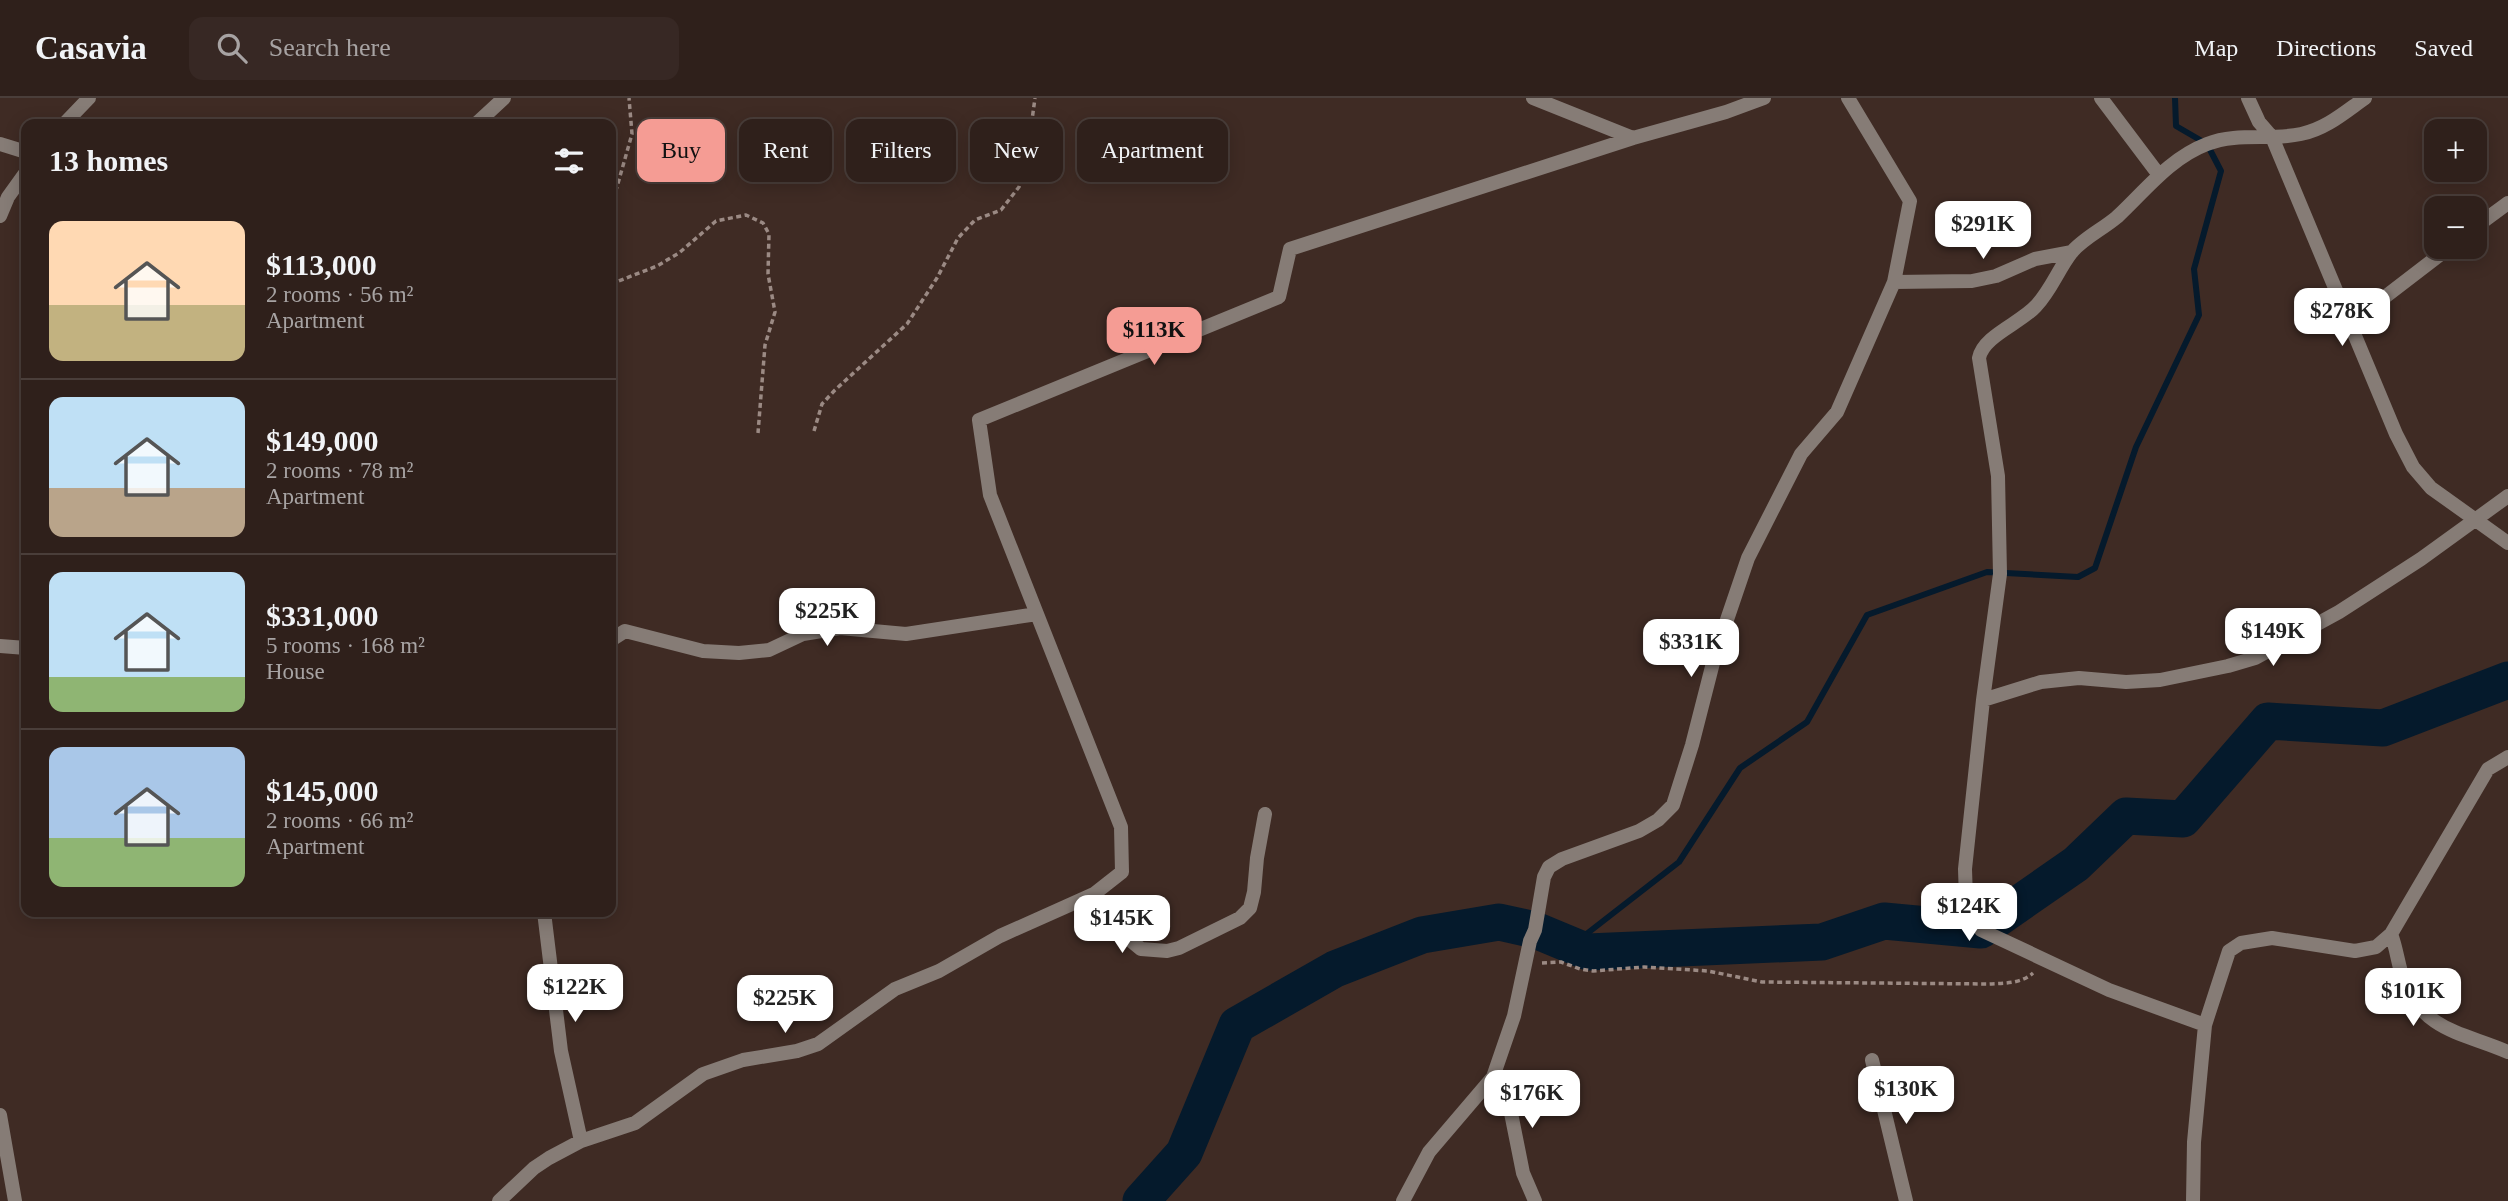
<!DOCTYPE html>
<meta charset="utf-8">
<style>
body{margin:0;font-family:Georgia,serif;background:#372824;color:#f1f3f6;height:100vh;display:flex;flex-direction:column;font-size:26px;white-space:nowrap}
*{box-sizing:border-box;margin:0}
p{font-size:23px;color:#a7a3a3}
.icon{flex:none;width:38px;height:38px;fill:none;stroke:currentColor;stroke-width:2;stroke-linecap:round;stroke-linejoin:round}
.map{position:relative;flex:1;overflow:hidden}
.side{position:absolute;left:21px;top:21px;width:595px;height:798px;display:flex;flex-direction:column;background:#2f201b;border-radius:14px;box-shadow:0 4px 18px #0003,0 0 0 2px #4a3e3a}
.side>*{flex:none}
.banner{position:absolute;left:637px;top:21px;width:665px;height:63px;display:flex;gap:14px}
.tools{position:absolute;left:2424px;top:21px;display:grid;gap:14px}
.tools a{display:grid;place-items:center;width:63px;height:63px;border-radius:14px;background:#2f201b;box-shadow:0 4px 18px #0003,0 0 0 2px #4a3e3a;font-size:35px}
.price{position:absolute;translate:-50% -60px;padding:0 16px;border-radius:14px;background:#fff;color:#222;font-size:23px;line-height:46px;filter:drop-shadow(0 2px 4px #0008)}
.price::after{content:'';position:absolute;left:50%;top:42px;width:21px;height:16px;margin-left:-10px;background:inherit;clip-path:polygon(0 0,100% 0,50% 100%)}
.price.active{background:#f59c94;color:#111}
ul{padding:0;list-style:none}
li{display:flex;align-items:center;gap:21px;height:175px;padding:0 28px}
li+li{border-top:2px solid #4a3e3a}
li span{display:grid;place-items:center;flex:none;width:196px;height:140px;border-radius:14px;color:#555}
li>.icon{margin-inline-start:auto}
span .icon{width:84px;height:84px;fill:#fffc;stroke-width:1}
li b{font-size:30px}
h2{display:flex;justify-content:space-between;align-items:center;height:84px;padding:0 28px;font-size:30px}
.tag{padding:0 24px;border-radius:14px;background:#2f201b;box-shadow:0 4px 18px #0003,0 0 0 2px #4a3e3a;font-size:24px;line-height:63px}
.tag.active{background:#f59c94;color:#111}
header{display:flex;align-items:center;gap:42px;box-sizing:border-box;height:98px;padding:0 35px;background:#2f201b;border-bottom:2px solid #4a3e3a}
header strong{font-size:33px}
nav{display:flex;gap:38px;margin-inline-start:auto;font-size:24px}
.search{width:490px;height:63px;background:#372824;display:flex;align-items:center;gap:18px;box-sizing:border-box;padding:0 24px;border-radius:14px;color:#a7a3a3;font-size:26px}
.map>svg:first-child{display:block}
</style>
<header>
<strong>Casavia</strong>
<div class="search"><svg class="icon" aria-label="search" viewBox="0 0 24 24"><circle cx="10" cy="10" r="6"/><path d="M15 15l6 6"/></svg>Search here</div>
<nav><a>Map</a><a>Directions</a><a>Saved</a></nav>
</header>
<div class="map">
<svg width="2508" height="1103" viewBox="0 0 2508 1103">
<rect width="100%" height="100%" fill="#3f2b24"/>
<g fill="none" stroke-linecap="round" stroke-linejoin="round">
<!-- stream -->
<path stroke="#051a2c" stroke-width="6" d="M 1571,848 L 1679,764 L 1740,670 L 1807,624 L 1867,517 L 1987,474 L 2078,479 L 2095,470 L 2136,349 L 2199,217 L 2194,171 L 2221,73 L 2207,46 L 2176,28 L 2175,0"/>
<!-- river -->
<path stroke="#051a2c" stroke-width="37" d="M 1141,1103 L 1184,1055 L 1237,927 L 1335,871 L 1422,837 L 1499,824 L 1535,832 L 1588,854 L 1822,844 L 1884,823 L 1981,832 L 2076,766 L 2126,718 L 2183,721 L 2268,623 L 2383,630 L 2508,582"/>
<!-- path -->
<path stroke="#9b8a84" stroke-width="3.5" stroke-dasharray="5 3.5" stroke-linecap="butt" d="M 611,110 L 632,36 L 629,0
M 611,186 L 657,168 L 679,155 L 716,123 L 746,117 L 763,125 L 769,136 L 768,176 L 775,214 L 765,247 L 758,335
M 814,333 L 822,306 L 835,292 L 907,226 L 937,180 L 958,140 L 975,122 L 1001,112 L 1019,89 L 1027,59 L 1035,0
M 1542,865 L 1561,864 L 1580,871 L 1593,873 L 1644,869 L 1708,873 L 1762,884 L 1989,886 C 2004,885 2021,886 2033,875"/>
<!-- street -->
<path stroke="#867c76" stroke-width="14" d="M 1533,0 L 1633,40
M 2101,0 L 2159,77
M 2248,0 L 2259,24 L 2272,39 L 2396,336 L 2413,369 L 2431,390 L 2508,445
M 64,26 L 89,0
M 476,26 L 504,0
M 0,46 L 26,54
M 0,118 L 8,99 L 26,74
M 2474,130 L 2508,105
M 1894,184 L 1972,183 L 1996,178 L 2035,161 L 2072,154
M 2351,225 L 2450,149
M 611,542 L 625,533 L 703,553 L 739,555 L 769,552 L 803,536 L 840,530 L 906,536 L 1037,516
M 0,548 L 26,550
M 1983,602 L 2041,584 L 2079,580 L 2126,584 L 2160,582 L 2228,568 L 2255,560 L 2339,514 L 2421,461 L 2508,398
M 1094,796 L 1124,837 L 1141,851 L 1167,853 L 1179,850 L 1240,820 L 1250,810 L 1254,794 L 1257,760 L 1265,716
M 544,814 L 561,953 L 581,1043
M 2391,836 C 2397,851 2398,868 2404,883 C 2425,934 2462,934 2508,954
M 2205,927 L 2109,892 L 1981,832 L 1966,801 L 1965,771 L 1983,602 L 2000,476 L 1998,378 L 1979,260 C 1983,238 2021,225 2036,208 C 2051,192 2058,172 2071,155 C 2082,141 2103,131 2117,119 C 2145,93 2170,60 2207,46 C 2238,34 2270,43 2301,36 C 2326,31 2345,14 2365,0
M 1872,962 L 1906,1103
M 1493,979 L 1510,1010 L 1523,1075 L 1535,1103
M 0,1017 L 15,1103
M 499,1103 L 534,1070 L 549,1060 L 581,1043 L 635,1025 L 703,976 L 743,962 L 797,953 L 818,946 L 895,891 L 939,873 L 1000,838 L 1094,796 L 1122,774 L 1121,729 L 990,397 L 979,322 L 1279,199 L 1290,151 L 1633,40 L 1726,14 L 1764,0
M 1403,1103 L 1429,1054 L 1493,979 L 1514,918 L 1530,843 L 1535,832 L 1544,779 L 1549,769 L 1562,761 L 1639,733 L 1658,722 L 1673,707 L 1692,647 L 1715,557 L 1748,460 L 1801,356 L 1837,314 L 1894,184 L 1910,103 L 1848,0
M 2193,1103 L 2194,1044 L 2205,927 L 2229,853 L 2241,845 L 2272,840 L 2355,853 L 2376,849 L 2391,836 L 2488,671 L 2508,659"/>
</g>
</svg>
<div class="tools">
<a>+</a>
<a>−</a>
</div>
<b class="price" style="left:1983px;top:163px">$291K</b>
<b class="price" style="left:2342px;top:250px">$278K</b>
<b class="price active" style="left:1154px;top:269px">$113K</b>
<b class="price" style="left:827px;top:550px">$225K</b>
<b class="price" style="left:2273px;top:570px">$149K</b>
<b class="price" style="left:1691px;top:581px">$331K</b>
<b class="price" style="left:1969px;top:845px">$124K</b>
<b class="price" style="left:1122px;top:857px">$145K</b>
<b class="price" style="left:575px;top:926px">$122K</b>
<b class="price" style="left:2413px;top:930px">$101K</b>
<b class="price" style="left:785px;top:937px">$225K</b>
<b class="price" style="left:1906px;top:1028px">$130K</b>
<b class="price" style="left:1532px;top:1032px">$176K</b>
<div class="banner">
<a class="tag active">Buy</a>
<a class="tag">Rent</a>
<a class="tag">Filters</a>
<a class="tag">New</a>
<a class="tag">Apartment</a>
</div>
<section class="side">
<h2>13 homes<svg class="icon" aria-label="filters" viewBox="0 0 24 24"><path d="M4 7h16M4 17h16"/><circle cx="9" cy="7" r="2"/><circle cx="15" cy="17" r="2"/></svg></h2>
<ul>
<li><span style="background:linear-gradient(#ffd9b3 60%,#c2b280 0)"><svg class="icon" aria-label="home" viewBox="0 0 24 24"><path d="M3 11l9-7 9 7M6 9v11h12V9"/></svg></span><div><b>$113,000</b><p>2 rooms · 56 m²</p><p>Apartment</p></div></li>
<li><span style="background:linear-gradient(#bfe0f5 65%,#b9a48a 0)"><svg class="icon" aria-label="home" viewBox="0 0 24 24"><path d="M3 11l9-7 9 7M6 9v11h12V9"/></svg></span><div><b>$149,000</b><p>2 rooms · 78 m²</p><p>Apartment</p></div></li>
<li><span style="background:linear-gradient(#bfe0f5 75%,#8fb573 0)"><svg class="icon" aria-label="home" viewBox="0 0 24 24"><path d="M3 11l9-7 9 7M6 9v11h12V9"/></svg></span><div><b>$331,000</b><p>5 rooms · 168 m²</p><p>House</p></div></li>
<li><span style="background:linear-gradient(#a9c7e8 65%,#8fb573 0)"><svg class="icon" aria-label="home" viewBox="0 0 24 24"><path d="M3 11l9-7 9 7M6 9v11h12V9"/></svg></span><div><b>$145,000</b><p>2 rooms · 66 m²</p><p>Apartment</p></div></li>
</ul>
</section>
</div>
